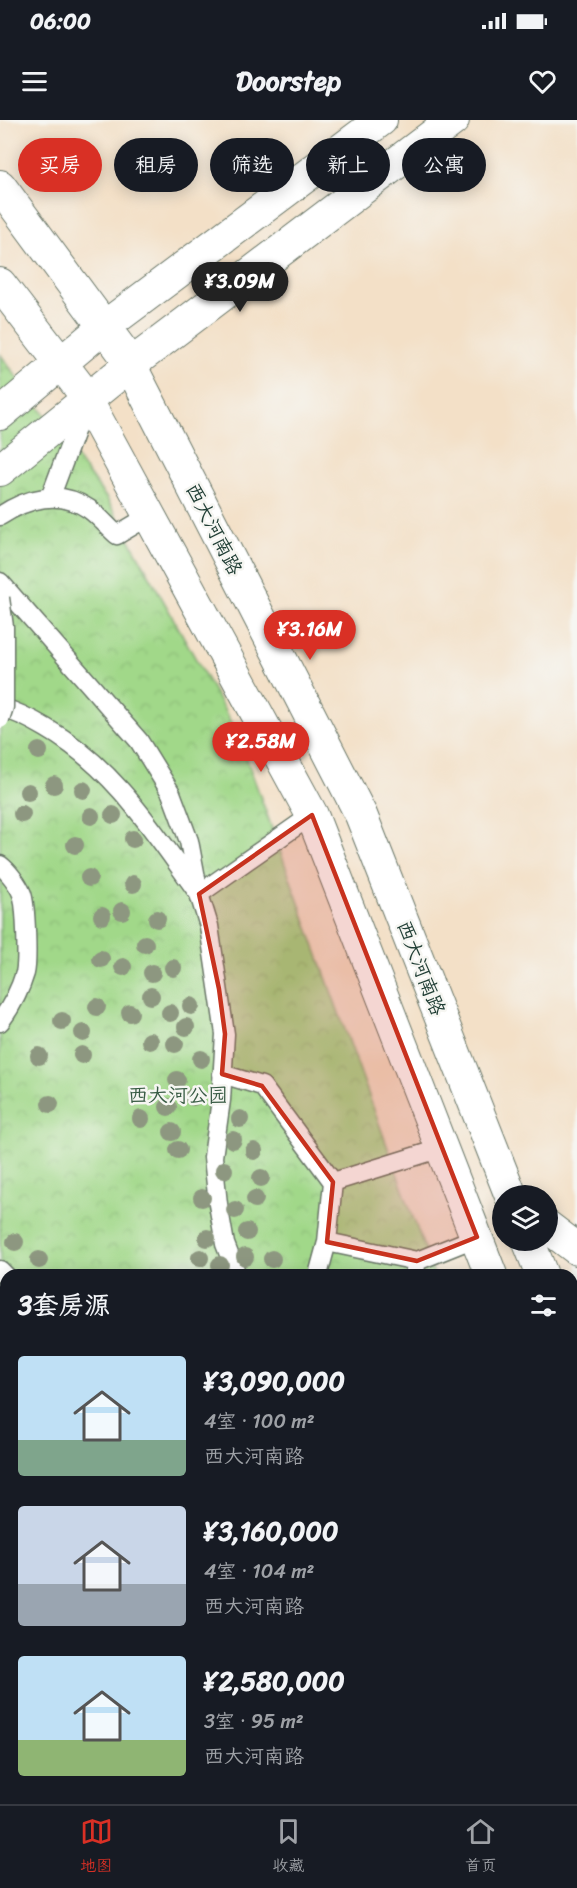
<!DOCTYPE html>
<html lang="zh">
<meta charset="utf-8">
<style>
body{margin:0;font-family:Sriracha,"LXGW WenKai TC",sans-serif;background:#20242c;color:#f1f3f6;height:100vh;display:flex;flex-direction:column;font-size:22px;white-space:nowrap}
*{box-sizing:border-box;margin:0}
p{font-size:20px;color:#9ea1a6}
.icon{flex:none;width:33px;height:33px;fill:none;stroke:currentColor;stroke-width:2;stroke-linecap:round;stroke-linejoin:round}
.map{position:relative;flex:1;overflow:hidden}
.panel{position:absolute;left:0px;top:1149px;width:578px;height:536px;display:flex;flex-direction:column;background:#171b24;border-radius:18px 18px 0 0;box-shadow:0 3px 15px #0003}
.panel>*{flex:none}
.hud{position:absolute;left:18px;top:18px;width:542px;height:54px;display:flex;gap:12px}
.tools{position:absolute;left:492px;top:1065px;display:grid;gap:12px}
.tools a{display:grid;place-items:center;width:66px;height:66px;border-radius:50%;background:#171b24;box-shadow:0 3px 15px #0003;font-size:30px}
.price{position:absolute;translate:-50% -51px;padding:0 14px;border-radius:21px;background:#d93025;color:#fff;font-size:20px;line-height:39px;filter:drop-shadow(0 2px 3px #0008)}
.price::after{content:'';position:absolute;left:50%;top:36px;width:18px;height:14px;margin-left:-9px;background:inherit;clip-path:polygon(0 0,100% 0,50% 100%)}
.price.active{background:#222;color:#fff}
ul{padding:0;list-style:none}
li{display:flex;align-items:center;gap:18px;height:150px;padding:0 18px}
li span{display:grid;place-items:center;flex:none;width:168px;height:120px;border-radius:6px;color:#555}
li>.icon{margin-inline-start:auto}
span .icon{width:72px;height:72px;fill:#fffc;stroke-width:1}
li b{font-size:26px}
h2{display:flex;justify-content:space-between;align-items:center;height:72px;padding:0 18px;font-size:26px}
.chip{padding:0 21px;border-radius:27px;background:#171b24;box-shadow:0 3px 15px #0003;font-size:21px;line-height:54px}
.chip.active{background:#d93025;color:#fff}
.status{display:flex;justify-content:space-between;align-items:center;height:42px;padding:0 30px;background:#171b24;direction:ltr}
.status svg{height:16px;fill:currentColor}
header{display:flex;justify-content:space-between;align-items:center;height:78px;padding:0 18px;background:#171b24;font-size:27px;font-weight:700}
.tab-bar{display:flex;justify-content:space-around;align-items:center;height:84px;border-top:2px solid #363941;background:#171b24;font-size:16px;color:#9ea1a6}
.tab-bar a{display:grid;justify-items:center;gap:3px}
.tab-bar .active{color:#d93025}
.map>svg:first-child{display:block}
</style>
<div class="status"><b>06:00</b><svg viewBox="0 0 49 12"><path d="M0 12V9h3v3zM5 12V6h3v6zM10 12V3h3v9zM15 12V0h3v12zM26 1h20v11H26zM47 4h2v5h-2z"/></svg></div>
<header><svg class="icon" aria-label="menu" viewBox="0 0 24 24"><path d="M4 6h16M4 12h16M4 18h16"/></svg>Doorstep<svg class="icon" aria-label="heart" viewBox="0 0 24 24"><path d="M12 20l-8-8c-3-5 5-10 8-4 3-6 11-1 8 4z"/></svg></header>
<div class="map">
<svg width="577" height="1684" viewBox="0 0 577 1684">
<defs>
<pattern id="park-crowns" width="20" height="18" patternUnits="userSpaceOnUse" patternTransform="scale(1.5)"><rect width="20" height="18" fill="#a1d889"/><path d="M2 6a3 3 0 1 1 6 0M12 15a3 3 0 1 1 6 0" fill="none" stroke="#8aba77"/></pattern>
<pattern id="water-waves" width="16" height="10" patternUnits="userSpaceOnUse" patternTransform="scale(1.5)"><rect width="16" height="10" fill="#5aadd5"/><path d="M0 5q4-4 8 0t8 0" fill="none" stroke="#4a8eae"/></pattern>
</defs>
<rect width="100%" height="100%" fill="#f6f6f2"/>
<filter id="ink" filterUnits="userSpaceOnUse"><feTurbulence type="fractalNoise" baseFrequency=".0167" numOctaves="2"/><feDisplacementMap in="SourceGraphic" scale="12" xChannelSelector="R" yChannelSelector="G"/><feConvolveMatrix kernelMatrix="1 2 1 2 8 2 1 2 1" color-interpolation-filters="sRGB"/></filter>
<filter id="wash" filterUnits="userSpaceOnUse"><feTurbulence type="fractalNoise" baseFrequency=".008" numOctaves="4" result="noise"/><feDisplacementMap in="SourceGraphic" scale="24" xChannelSelector="R" yChannelSelector="G"/><feGaussianBlur stdDeviation="1.35" result="paint"/><feColorMatrix in="noise" values="0 0 0 0 0 0 0 0 0 0 0 0 0 0 0 0 0 1.4 0 .05"/><feComposite in="paint" operator="in"/></filter>
<g filter="url(#wash)">
<rect width="100%" height="100%" fill="#f3e0c7"/>
<!-- park -->
<path fill="url(#park-crowns)" stroke="#608a5e" stroke-width="1.5" d="M 0,234 L 107,379 L 238,615 L 434,1155 L 6,1155 L 6,1195 L 0,1188 Z
M 572,1423 L 577,1433 L 577,1684 L 225,1684 L 233,1678 L 572,1678 Z"/>
<!-- water -->
<path fill="url(#water-waves)" stroke="#3c7584" stroke-width="1.5" d="M 0,1465 L 6,1473 L 6,1551 L 0,1542 Z
M 96,1679 L 163,1679 L 167,1684 L 99,1684 Z"/>
</g>
<g filter="url(#ink)">
<g fill="none" stroke-linecap="round" stroke-linejoin="round">
<!-- pedestrian casing -->
<g stroke="#697667" stroke-width="21">
<path id="pedestrian" d="M 50,378 L 84,287
M 0,396 C 27,378 60,369 89,389 C 99,396 108,407 117,415 L 149,396
M 0,462 L 139,621 L 171,673 L 189,721 L 199,774 L 209,806 L 225,914 L 221,980 L 213,1037 L 218,1084 L 225,1124 L 237,1155
M 0,587 C 17,592 31,599 46,608 C 114,647 154,712 199,774 L 312,695
M 0,745 C 8,751 18,764 22,774 C 26,785 28,841 25,853 C 20,870 11,887 0,902
M 222,954 L 262,966 L 333,1062 L 327,1122 L 318,1155
M 333,1062 L 442,1028
M 327,1122 L 417,1141
M 0,1150 L 6,1156
M 414,1155 L 417,1141 L 477,1117
M 572,1507 L 577,1530
M 572,1583 L 577,1573
M 529,1678 L 538,1684
M 568,1678 L 570,1684
M 366,1684 L 373,1678"/>
</g>
<!-- tertiary casing -->
<g stroke="#697667" stroke-width="34">
<path id="tertiary" d="M 0,66 L 125,235 L 361,695 L 511,1076
M 0,164 L 80,268 L 312,695 L 491,1155
M 0,294 L 104,207 L 381,0
M 0,350 L 130,245 L 453,0
M 548,1107 L 577,1129
M 528,1120 L 542,1155
M 572,1226 L 577,1236
M 572,1281 L 577,1276
M 572,1324 L 577,1336
M 572,1415 L 577,1418
M 34,1684 L 43,1678
M 125,1684 L 132,1678"/>
</g>
<!-- pedestrian -->
<use href="#pedestrian" stroke="#fff" stroke-width="18"/>
<!-- tertiary -->
<use href="#tertiary" stroke="#fff" stroke-width="32"/>
<!-- pedestrian-bridge casing -->
<g stroke="#697667" stroke-width="21" stroke-linecap="butt">
<path id="pedestrian-bridge" d="M 0,478 L 4,507 L 4,587 L 0,599"/>
</g>
<!-- pedestrian-bridge -->
<use href="#pedestrian-bridge" stroke="#fff" stroke-width="18"/>
</g>
<!-- trees -->
<g fill="#8d9780">
<circle cx="39" cy="631" r="9"/>
<circle cx="54" cy="665" r="9"/>
<circle cx="83" cy="670" r="9"/>
<circle cx="28" cy="672" r="9"/>
<circle cx="22" cy="694" r="9"/>
<circle cx="113" cy="695" r="9"/>
<circle cx="91" cy="696" r="9"/>
<circle cx="133" cy="719" r="9"/>
<circle cx="75" cy="725" r="9"/>
<circle cx="89" cy="758" r="9"/>
<circle cx="133" cy="764" r="9"/>
<circle cx="122" cy="791" r="9"/>
<circle cx="102" cy="796" r="9"/>
<circle cx="157" cy="799" r="9"/>
<circle cx="145" cy="824" r="9"/>
<circle cx="101" cy="839" r="9"/>
<circle cx="123" cy="847" r="9"/>
<circle cx="173" cy="848" r="9"/>
<circle cx="152" cy="853" r="9"/>
<circle cx="151" cy="876" r="9"/>
<circle cx="191" cy="886" r="9"/>
<circle cx="97" cy="887" r="9"/>
<circle cx="130" cy="893" r="9"/>
<circle cx="170" cy="893" r="9"/>
<circle cx="62" cy="901" r="9"/>
<circle cx="186" cy="907" r="9"/>
<circle cx="83" cy="913" r="9"/>
<circle cx="150" cy="921" r="9"/>
<circle cx="175" cy="924" r="9"/>
<circle cx="82" cy="935" r="9"/>
<circle cx="39" cy="936" r="9"/>
<circle cx="201" cy="939" r="9"/>
<circle cx="177" cy="960" r="9"/>
<circle cx="193" cy="977" r="9"/>
<circle cx="50" cy="984" r="9"/>
<circle cx="168" cy="987" r="9"/>
<circle cx="141" cy="999" r="9"/>
<circle cx="240" cy="999" r="9"/>
<circle cx="172" cy="1012" r="9"/>
<circle cx="233" cy="1020" r="9"/>
<circle cx="178" cy="1030" r="9"/>
<circle cx="254" cy="1031" r="9"/>
<circle cx="224" cy="1050" r="9"/>
<circle cx="261" cy="1058" r="9"/>
<circle cx="202" cy="1078" r="9"/>
<circle cx="255" cy="1079" r="9"/>
<circle cx="235" cy="1090" r="9"/>
<circle cx="247" cy="1112" r="9"/>
<circle cx="207" cy="1118" r="9"/>
<circle cx="15" cy="1122" r="9"/>
<circle cx="245" cy="1137" r="9"/>
<circle cx="200" cy="1138" r="9"/>
<circle cx="272" cy="1139" r="9"/>
<circle cx="39" cy="1140" r="9"/>
<circle cx="220" cy="1145" r="9"/>
</g>
</g>
<!-- marked area -->
<path fill="#c8321e" fill-opacity="0.2" stroke="#c8321e" stroke-width="4.5" stroke-linejoin="round" d="M 312,695 L 477,1117 L 417,1141 L 327,1122 L 333,1062 L 262,966 L 222,954 L 225,914 L 219,869 L 199,774 Z"/>
<g text-anchor="middle" dominant-baseline="central" stroke-width="5" stroke-linejoin="round" paint-order="stroke">
<!-- street labels -->
<g font-size="20" fill="#1f3d34" stroke="#f6f6f2">
<text transform="translate(214 409) rotate(63)">西大河南路</text>
<text transform="translate(421 848) rotate(69)">西大河南路</text>
</g>
<!-- park labels -->
<g font-size="20" fill="#395c45" stroke="#f6f6f2">
<text x="178" y="975">西大河公园</text>
</g>
</g>
</svg>
<div class="tools">
<a><svg class="icon" aria-label="layers" viewBox="0 0 24 24"><path d="M12 4l9 5-9 5-9-5zM3 14l9 5 9-5"/></svg></a>
</div>
<b class="price active" style="left:240px;top:193px">¥3.09M</b>
<b class="price" style="left:310px;top:541px">¥3.16M</b>
<b class="price" style="left:261px;top:653px">¥2.58M</b>
<div class="hud">
<a class="chip active">买房</a>
<a class="chip">租房</a>
<a class="chip">筛选</a>
<a class="chip">新上</a>
<a class="chip">公寓</a>
</div>
<section class="panel">
<h2>3套房源<svg class="icon" aria-label="filters" viewBox="0 0 24 24"><path d="M4 7h16M4 17h16"/><circle cx="9" cy="7" r="2"/><circle cx="15" cy="17" r="2"/></svg></h2>
<ul>
<li><span style="background:linear-gradient(#bfe0f5 70%,#7fa58c 0)"><svg class="icon" aria-label="home" viewBox="0 0 24 24"><path d="M3 11l9-7 9 7M6 9v11h12V9"/></svg></span><div><b>¥3,090,000</b><p>4室 · 100 m²</p><p>西大河南路</p></div></li>
<li><span style="background:linear-gradient(#c9d6e8 65%,#9aa5b1 0)"><svg class="icon" aria-label="home" viewBox="0 0 24 24"><path d="M3 11l9-7 9 7M6 9v11h12V9"/></svg></span><div><b>¥3,160,000</b><p>4室 · 104 m²</p><p>西大河南路</p></div></li>
<li><span style="background:linear-gradient(#bfe0f5 70%,#8fb573 0)"><svg class="icon" aria-label="home" viewBox="0 0 24 24"><path d="M3 11l9-7 9 7M6 9v11h12V9"/></svg></span><div><b>¥2,580,000</b><p>3室 · 95 m²</p><p>西大河南路</p></div></li>
</ul>
</section>
</div>
<nav class="tab-bar">
<a class="active"><svg class="icon" aria-label="map" viewBox="0 0 24 24"><path d="M3 6l6-2 6 2 6-2v14l-6 2-6-2-6 2zM9 4v14M15 6v14"/></svg>地图</a>
<a><svg class="icon" aria-label="saved" viewBox="0 0 24 24"><path d="M7 4h10v16l-5-4-5 4z"/></svg>收藏</a>
<a><svg class="icon" aria-label="home" viewBox="0 0 24 24"><path d="M3 11l9-7 9 7M6 9v11h12V9"/></svg>首页</a>
</nav>
